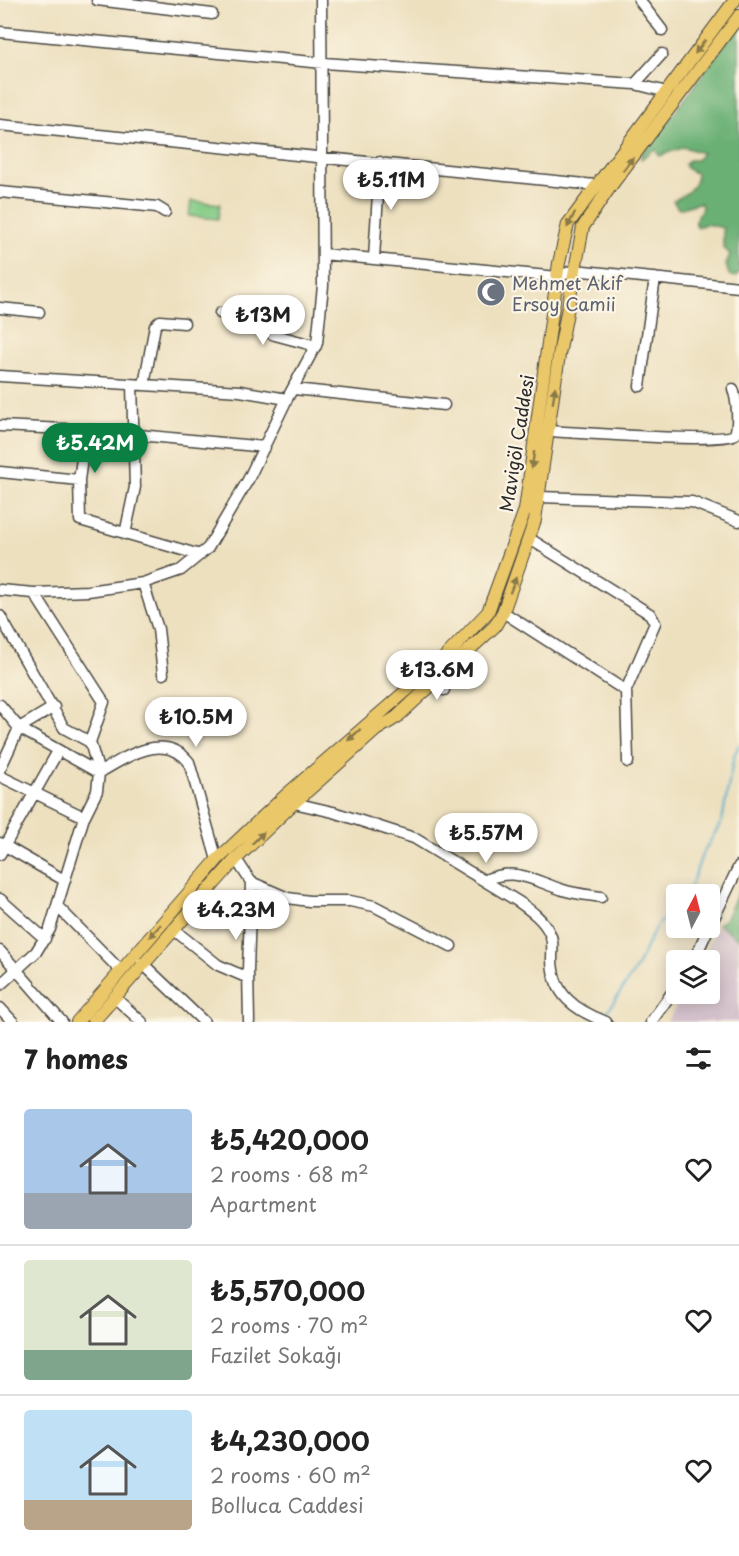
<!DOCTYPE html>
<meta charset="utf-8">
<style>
body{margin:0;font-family:"Playpen Sans",sans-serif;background:#f6f6f6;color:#222;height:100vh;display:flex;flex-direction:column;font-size:22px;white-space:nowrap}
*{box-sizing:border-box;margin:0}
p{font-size:20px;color:#767676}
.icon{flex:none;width:33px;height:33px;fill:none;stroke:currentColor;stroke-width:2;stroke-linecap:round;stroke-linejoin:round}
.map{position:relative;height:1022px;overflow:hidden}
.sheet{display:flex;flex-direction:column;background:#fff;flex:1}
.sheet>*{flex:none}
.needle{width:39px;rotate:7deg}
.buttons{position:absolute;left:666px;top:884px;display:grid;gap:12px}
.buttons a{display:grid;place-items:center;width:54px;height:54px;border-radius:6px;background:#fff;box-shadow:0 3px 15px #0003;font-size:30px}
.price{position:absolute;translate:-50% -51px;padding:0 14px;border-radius:21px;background:#fff;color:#222;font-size:20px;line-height:39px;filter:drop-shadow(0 2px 3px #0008)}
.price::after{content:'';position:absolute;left:50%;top:36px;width:18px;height:14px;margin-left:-9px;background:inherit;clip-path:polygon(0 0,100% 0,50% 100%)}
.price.on{background:#0b8043;color:#fff}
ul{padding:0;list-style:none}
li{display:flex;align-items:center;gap:18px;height:150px;padding:0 24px}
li+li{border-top:2px solid #e0e0e0}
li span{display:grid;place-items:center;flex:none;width:168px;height:120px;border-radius:6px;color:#555}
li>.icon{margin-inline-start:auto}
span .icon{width:72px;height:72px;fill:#fffc;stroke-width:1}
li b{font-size:26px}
h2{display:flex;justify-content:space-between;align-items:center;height:72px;padding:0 24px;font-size:26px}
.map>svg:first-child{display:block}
</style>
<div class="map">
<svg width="739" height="1022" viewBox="0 0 739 1022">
<rect width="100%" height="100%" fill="#fcf5e5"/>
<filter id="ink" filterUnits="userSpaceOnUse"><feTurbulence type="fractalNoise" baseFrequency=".0167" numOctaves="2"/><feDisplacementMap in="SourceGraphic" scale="12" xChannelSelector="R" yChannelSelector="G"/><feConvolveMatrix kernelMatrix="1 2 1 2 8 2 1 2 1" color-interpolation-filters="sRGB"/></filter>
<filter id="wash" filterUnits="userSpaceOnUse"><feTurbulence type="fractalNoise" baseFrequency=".008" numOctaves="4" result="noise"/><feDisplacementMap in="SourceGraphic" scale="24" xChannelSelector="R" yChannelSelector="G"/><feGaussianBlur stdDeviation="1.35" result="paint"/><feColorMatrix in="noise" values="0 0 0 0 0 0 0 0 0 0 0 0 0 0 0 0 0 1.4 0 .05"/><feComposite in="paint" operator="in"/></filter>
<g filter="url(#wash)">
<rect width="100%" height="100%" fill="#ede0bf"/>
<!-- industrial -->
<path fill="#d1bdcb" d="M 718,924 L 739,939 L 739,1022 L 667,1022 L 684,993 L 710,993 L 710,960 L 702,960 Z"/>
<!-- green -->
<path fill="#84cc87" stroke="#587c59" stroke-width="1.5" d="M 191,201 L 220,204 L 218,219 L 189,216 Z"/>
<!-- forest -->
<path fill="#6bb074" stroke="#4b6e50" stroke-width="1.5" d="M 739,27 L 739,273 L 735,277 L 729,275 L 726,265 L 730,254 L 723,248 L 723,228 L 706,224 L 697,227 L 695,221 L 702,208 L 701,203 C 692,202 687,209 678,208 L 673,201 C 684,195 696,189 697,174 L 686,168 L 685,164 L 689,160 L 697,160 L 702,153 L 684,147 L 659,156 L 655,149 L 641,159 L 641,154 C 677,115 704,68 739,27 Z
M 739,891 L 739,939 L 718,924 L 725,919 Z"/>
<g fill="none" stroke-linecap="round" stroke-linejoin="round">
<!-- stream -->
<path stroke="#51adcf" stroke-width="2" d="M 684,894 L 691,886 L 702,855 L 722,821 L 734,756 L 739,745
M 603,1018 L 637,967 L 653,932 L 676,902"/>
</g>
</g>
<g filter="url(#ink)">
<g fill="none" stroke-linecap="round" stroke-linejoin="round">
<!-- minor casing -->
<g stroke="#484641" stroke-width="13">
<path id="minor" d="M 97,0 L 212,14
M 639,0 L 662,30
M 0,32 L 323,63 L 635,84 L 667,92
M 635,84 L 662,54
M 0,125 L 595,185
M 0,192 L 157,207 L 165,212
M 323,254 L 558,277 L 574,270 L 739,287
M 374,258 L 380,162
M 0,308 L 39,312
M 220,313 L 275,335 L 316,346
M 0,376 L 240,391 L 287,399
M 144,385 L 155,326 L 160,321 L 184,323
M 640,386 L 655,278
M 294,389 L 444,405
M 0,426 L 86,430 L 265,447
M 86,430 L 79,480 L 80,520 L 200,555
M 549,431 C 573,432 725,444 735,434 C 739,423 737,400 733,389
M 0,472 L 79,480
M 539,497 L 692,502 L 739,521
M 125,534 L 135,487 L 132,385
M 143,583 L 158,629 L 163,674
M 0,590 L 34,593 L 88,591 L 143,583 L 181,570 L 208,548 L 248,480 L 287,399 L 317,343 L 323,286 L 321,0
M 34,593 L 104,702 L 90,742 L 99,773 C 125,757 164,731 189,762 L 217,860
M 503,612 L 623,689 L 627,688 L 655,623 L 650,614 L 530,539
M 0,616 L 64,728 L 90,742
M 429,676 L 444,690
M 626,689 L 628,762
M 0,705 L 19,728 L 99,773 L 97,791 L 84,817 L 50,929 L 36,952 L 0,985
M 0,769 L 19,728 L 54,707
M 0,776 L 84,817
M 294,803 L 333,812 L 414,838 L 519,902 C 530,910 543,919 549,932 C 554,940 552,951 552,960 C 553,995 575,1010 606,1022
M 0,843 L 64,880
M 0,854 L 58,751
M 236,859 L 251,882 L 248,970 L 249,1022
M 485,880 C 517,867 532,880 563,890 C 575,894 588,895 601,897
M 251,882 L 288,898 L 309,901 L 350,901 L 374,906 L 451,946
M 0,899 L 45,939
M 58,907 L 120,970
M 710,926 L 739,866
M 173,929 L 218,965 L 248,978
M 0,951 L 62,1022
M 694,960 L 709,927
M 142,963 L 204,1022
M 114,997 L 142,1022
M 0,1008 L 13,1022
M 651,1022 L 676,987"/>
</g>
<!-- major casing -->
<g stroke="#484641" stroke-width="14">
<path id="major" d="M 77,1022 L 217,860 L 286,795 L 444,658 L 488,612 L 525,510 L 559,263 L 568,224 L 735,0
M 93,1022 L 236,859 L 294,803 L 376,730 L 397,717 L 495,626 L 503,612 L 535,520 L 559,355 L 583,227 L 610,187 L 739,16"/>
</g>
<!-- minor -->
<use href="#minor" stroke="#fff" stroke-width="10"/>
<!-- major -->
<use href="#major" stroke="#eac769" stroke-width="12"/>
</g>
<!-- one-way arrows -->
<defs><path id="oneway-solid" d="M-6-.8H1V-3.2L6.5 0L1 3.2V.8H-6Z" transform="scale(1.5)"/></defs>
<g fill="#8a794a">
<use href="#oneway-solid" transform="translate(700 47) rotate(127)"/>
<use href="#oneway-solid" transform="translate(628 164) rotate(-53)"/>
<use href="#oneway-solid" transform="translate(571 220) rotate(117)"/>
<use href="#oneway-solid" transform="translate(554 395) rotate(-82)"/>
<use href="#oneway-solid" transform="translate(533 460) rotate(98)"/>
<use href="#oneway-solid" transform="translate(513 585) rotate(-69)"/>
<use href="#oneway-solid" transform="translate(354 735) rotate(138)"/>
<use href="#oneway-solid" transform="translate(258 838) rotate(-44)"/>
<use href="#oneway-solid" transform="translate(155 931) rotate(132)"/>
</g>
</g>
<!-- icons -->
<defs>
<g id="mosque-disc" transform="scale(1.5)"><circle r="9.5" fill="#6b7280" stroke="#fcf5e5"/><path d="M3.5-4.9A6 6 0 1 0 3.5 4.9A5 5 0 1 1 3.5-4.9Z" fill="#fff"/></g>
</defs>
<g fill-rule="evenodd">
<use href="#mosque-disc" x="491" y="292"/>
</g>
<g text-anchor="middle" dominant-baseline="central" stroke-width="4.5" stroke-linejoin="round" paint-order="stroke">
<!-- worship labels -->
<g font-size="18" fill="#5b616d" stroke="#fcf5e5" text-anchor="start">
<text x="512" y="282">Mehmet Akif<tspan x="512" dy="21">Ersoy Camii</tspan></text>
</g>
<!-- street labels -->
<g font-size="18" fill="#2b2b2b" stroke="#fcf5e5">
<text transform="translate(516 443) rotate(-81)">Mavigöl Caddesi</text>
</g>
</g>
</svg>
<div class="buttons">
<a><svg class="needle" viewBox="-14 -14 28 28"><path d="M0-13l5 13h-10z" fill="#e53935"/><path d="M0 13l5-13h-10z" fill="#767676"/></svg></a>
<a><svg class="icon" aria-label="layers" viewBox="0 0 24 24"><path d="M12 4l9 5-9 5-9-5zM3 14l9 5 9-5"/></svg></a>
</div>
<b class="price" style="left:391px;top:211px">₺5.11M</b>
<b class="price" style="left:263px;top:346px">₺13M</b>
<b class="price on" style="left:95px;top:474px">₺5.42M</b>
<b class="price" style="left:437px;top:701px">₺13.6M</b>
<b class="price" style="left:196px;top:748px">₺10.5M</b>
<b class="price" style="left:486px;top:864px">₺5.57M</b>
<b class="price" style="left:236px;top:941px">₺4.23M</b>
</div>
<section class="sheet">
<h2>7 homes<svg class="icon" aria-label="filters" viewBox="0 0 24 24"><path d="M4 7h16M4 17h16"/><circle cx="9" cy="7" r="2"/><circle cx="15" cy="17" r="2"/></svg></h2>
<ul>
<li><span style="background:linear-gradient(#a9c7e8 70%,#9aa5b1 0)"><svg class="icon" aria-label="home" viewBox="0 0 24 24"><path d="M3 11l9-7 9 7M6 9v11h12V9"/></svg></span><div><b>₺5,420,000</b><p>2 rooms · 68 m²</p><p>Apartment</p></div><svg class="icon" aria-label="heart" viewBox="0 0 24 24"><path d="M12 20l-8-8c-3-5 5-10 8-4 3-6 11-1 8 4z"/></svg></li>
<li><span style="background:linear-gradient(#dfe7d0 75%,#7fa58c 0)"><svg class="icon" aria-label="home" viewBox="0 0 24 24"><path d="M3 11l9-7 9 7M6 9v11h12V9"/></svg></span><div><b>₺5,570,000</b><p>2 rooms · 70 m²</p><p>Fazilet Sokağı</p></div><svg class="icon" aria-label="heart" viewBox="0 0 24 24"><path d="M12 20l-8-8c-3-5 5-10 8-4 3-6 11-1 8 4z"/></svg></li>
<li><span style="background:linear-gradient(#bfe0f5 75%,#b9a48a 0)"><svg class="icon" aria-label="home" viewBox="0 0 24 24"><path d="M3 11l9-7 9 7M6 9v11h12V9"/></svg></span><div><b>₺4,230,000</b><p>2 rooms · 60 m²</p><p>Bolluca Caddesi</p></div><svg class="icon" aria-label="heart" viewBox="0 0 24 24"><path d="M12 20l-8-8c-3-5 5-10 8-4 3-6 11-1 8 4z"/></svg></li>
</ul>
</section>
